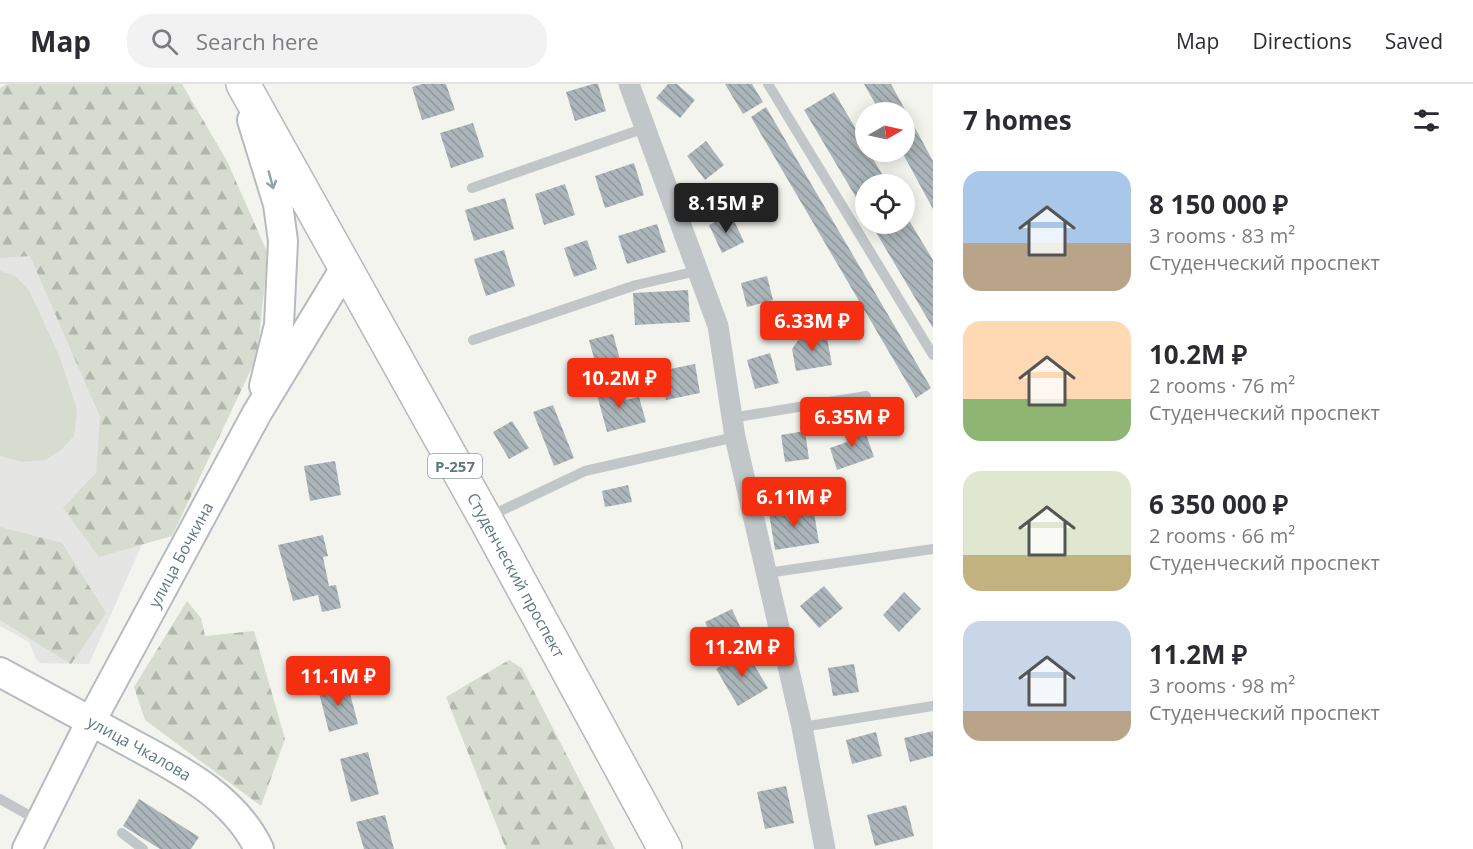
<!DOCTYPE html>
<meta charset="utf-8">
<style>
body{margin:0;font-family:"Open Sans",sans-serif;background:#f2f2f3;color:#2b2b33;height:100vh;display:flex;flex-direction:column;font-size:22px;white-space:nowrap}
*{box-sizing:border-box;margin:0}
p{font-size:20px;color:#7c7c81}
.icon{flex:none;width:33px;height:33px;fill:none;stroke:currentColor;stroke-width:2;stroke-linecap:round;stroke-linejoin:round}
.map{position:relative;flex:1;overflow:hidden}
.details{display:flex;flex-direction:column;background:#fff;width:540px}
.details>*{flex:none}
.needle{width:39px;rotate:81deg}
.controls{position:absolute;left:855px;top:18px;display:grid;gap:12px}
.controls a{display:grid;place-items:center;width:60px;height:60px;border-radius:50%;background:#fff;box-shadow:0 3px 15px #0003;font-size:30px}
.price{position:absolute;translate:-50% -51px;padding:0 14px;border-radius:6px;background:#f42e0f;color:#fff;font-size:20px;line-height:39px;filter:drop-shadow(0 2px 3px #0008)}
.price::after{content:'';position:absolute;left:50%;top:36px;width:18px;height:14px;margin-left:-9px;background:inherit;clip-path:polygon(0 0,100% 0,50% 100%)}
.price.on{background:#222;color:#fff}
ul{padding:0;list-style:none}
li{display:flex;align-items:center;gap:18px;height:150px;padding:0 30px}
li span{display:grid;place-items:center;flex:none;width:168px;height:120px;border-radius:18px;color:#555}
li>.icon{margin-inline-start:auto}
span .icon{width:72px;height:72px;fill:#fffc;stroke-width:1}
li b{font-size:26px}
h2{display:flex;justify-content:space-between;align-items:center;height:72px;padding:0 30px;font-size:26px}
header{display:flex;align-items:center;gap:36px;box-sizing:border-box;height:84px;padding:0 30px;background:#fff;border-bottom:2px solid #e1e1e2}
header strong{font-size:28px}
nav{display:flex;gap:33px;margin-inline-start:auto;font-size:21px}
.search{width:420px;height:54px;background:#f2f2f3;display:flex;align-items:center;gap:15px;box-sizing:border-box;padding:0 21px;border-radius:24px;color:#7c7c81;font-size:22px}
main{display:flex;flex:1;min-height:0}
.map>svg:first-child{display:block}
</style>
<header>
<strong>Map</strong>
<div class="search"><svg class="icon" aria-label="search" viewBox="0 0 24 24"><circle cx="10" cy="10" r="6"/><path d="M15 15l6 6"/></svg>Search here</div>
<nav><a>Map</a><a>Directions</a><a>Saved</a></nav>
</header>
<main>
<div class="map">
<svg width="933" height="765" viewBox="0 0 933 765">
<defs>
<pattern id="forest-firs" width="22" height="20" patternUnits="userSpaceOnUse" patternTransform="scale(1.5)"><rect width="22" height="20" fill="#d6dcd0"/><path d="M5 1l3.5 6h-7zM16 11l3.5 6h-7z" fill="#b1b7ae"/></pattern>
<pattern id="building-back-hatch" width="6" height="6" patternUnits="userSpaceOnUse" patternTransform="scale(1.5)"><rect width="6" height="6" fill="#acb5b9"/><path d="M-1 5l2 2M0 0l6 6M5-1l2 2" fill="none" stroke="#8f989c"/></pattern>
</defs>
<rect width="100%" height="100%" fill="#f4f4ef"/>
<!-- built -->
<path fill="#e5e5e3" d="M 0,85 L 147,449 L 89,580 L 41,579 L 36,575 L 29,558 L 0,542 Z"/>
<!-- green -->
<path fill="#d6dcd0" d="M 0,187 L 15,192 L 29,206 L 60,274 L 77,326 L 74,352 L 61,366 L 45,376 L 22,378 L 0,372 Z"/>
<!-- forest -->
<path fill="url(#forest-firs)" d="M 7,0 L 182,0 L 227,77 L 268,170 L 257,273 L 172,452 L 99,473 L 63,424 L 96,389 L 100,333 L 30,172 L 0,174 L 0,4 Z
M 0,443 L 62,459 L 106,529 L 71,580 L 0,536 Z
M 187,517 L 201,534 L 205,552 L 254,547 L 285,655 L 261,722 L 145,636 L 134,603 Z
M 509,576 L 522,584 L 615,765 L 506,765 L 446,613 Z"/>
<!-- building -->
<path fill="url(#building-back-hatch)" d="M 422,0 L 446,0 L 455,26 L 422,36 L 412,3 Z
M 593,0 L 598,0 L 606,27 L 575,37 L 566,8 Z
M 668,0 L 677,0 L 695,16 L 680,34 L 656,14 Z
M 725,0 L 752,0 L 763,18 L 743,30 Z
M 864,0 L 891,0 L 933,77 L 933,125 L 902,68 L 904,68 L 904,28 L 880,28 Z
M 834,8 L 866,62 L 866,68 L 869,68 L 888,100 L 866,100 L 866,130 L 804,26 Z
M 766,23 L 931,304 L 916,314 L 751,33 Z
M 473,39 L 484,73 L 451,84 L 440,49 Z
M 706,57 L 724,81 L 705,96 L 687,72 Z
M 634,79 L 644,111 L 605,124 L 595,92 Z
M 565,100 L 575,131 L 544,141 L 535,110 Z
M 505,114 L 514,145 L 474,157 L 465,126 Z
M 904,128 L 933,176 L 933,244 L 871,140 L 904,140 Z
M 731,130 L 744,158 L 722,169 L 709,141 Z
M 657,140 L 666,168 L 627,180 L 618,152 Z
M 587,156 L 597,185 L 574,193 L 564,164 Z
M 504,166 L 515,202 L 486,212 L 474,175 Z
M 767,192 L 773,216 L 747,223 L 741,199 Z
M 688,206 L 690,238 L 635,241 L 633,209 Z
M 826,248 L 832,281 L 796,287 L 792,265 L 802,251 Z
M 613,250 L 621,279 L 597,285 L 589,256 Z
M 770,269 L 779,299 L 755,305 L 747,276 Z
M 695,280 L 700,309 L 666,316 L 660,287 Z
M 621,300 L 626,316 L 639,313 L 646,338 L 607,348 L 596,307 Z
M 553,321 L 574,374 L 554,382 L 533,328 Z
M 512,337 L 529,364 L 509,375 L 493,348 Z
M 862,339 L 874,373 L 837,386 L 830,364 L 847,358 L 843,346 Z
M 805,347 L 809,375 L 785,378 L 781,351 Z
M 335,377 L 341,411 L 310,417 L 304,382 Z
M 628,401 L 632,418 L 605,423 L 602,407 Z
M 813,422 L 819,459 L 775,466 L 769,429 Z
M 323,451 L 328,472 L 323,473 L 329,502 L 336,501 L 341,524 L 322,528 L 318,511 L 293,517 L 278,461 Z
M 824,502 L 843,524 L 819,544 L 800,522 Z
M 904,508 L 921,525 L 899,548 L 883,531 Z
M 732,525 L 742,547 L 715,559 L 705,538 Z
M 745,566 L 768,604 L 738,622 L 716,585 Z
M 854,580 L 859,608 L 833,612 L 828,584 Z
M 347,598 L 358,640 L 329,648 L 318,605 Z
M 933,647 L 933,672 L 910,678 L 904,654 Z
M 876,648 L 882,672 L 852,680 L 846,656 Z
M 368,668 L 379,710 L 351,718 L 340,675 Z
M 786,702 L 794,739 L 765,745 L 757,708 Z
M 139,715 L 199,753 L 191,765 L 160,765 L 123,742 Z
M 906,721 L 914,752 L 875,762 L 867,731 Z
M 385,731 L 394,765 L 364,765 L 356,738 Z"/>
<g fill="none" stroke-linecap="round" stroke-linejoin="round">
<!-- secondary casing -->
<g stroke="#b5bbbf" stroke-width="32">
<g id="secondary">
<path d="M 252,36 L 278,120 L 283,157 L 279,241 L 264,302"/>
<path id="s1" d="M 0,588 C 39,609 78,630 118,652 C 170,681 232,708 259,765"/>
<path id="s2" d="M 27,765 L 91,637 L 257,329 L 345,184"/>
</g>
</g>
<!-- trunk casing -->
<g stroke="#b5b9bc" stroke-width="36">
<g id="trunk">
<path id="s3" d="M 243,0 L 485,434 L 665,765"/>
</g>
</g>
<!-- service -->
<path stroke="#c1c6c9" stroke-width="10" d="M 768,0 L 933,271
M 472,104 L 645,44
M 473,256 L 636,201 L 697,187
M 731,334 L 866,312
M 488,433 L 585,387 L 735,353
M 767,489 L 933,465
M 802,643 L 933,622
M 0,715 L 39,737
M 122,749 L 143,765"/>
<!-- minor -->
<path stroke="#c1c6c9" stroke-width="21" d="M 629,0 L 718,242 L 735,353 L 802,643 L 825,765"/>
<!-- secondary -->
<use href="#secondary" stroke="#fff" stroke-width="28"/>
<!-- trunk -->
<use href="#trunk" stroke="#fff" stroke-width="33"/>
</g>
<!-- one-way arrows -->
<defs><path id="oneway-shaft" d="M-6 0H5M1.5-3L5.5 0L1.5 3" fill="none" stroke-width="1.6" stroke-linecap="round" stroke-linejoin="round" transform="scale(1.5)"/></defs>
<use stroke="#90a0a9" href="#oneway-shaft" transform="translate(271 96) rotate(75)"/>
<g text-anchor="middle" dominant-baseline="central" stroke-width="6" stroke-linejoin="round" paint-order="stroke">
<!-- shield labels -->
<rect fill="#fff" stroke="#90a0a9" stroke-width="1.5" x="428" y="370" width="54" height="24" rx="4.5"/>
<g font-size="15" font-weight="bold" fill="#607784">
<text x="455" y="382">Р-257</text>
</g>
<!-- street labels -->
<g font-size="16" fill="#607784" stroke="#fff">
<text stroke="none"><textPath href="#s2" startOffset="332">улица Бочкина</textPath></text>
<text stroke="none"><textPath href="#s3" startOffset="562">Студенческий проспект</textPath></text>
<text stroke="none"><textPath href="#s1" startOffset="159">улица Чкалова</textPath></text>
</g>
</g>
</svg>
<div class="controls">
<a><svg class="needle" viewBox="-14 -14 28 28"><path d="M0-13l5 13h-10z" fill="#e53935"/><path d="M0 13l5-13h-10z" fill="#7c7c81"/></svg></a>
<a><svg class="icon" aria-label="locate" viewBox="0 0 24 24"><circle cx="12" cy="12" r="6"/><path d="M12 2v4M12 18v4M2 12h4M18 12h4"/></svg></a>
</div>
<b class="price on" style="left:726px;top:150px">8.15M ₽</b>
<b class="price" style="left:812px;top:268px">6.33M ₽</b>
<b class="price" style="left:619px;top:325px">10.2M ₽</b>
<b class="price" style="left:852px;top:364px">6.35M ₽</b>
<b class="price" style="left:794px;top:444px">6.11M ₽</b>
<b class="price" style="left:742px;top:594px">11.2M ₽</b>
<b class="price" style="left:338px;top:623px">11.1M ₽</b>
</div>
<section class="details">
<h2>7 homes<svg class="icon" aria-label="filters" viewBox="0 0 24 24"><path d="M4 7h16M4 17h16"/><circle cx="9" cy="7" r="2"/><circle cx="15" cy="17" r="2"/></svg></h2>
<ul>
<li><span style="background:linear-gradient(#a9c7e8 60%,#b9a48a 0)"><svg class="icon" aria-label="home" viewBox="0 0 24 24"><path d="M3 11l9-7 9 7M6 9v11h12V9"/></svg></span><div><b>8 150 000 ₽</b><p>3 rooms · 83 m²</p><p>Студенческий проспект</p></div></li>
<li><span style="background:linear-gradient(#ffd9b3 65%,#8fb573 0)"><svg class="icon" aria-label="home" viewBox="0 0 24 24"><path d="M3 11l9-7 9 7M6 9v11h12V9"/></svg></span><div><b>10.2M ₽</b><p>2 rooms · 76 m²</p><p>Студенческий проспект</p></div></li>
<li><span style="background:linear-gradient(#dfe7d0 70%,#c2b280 0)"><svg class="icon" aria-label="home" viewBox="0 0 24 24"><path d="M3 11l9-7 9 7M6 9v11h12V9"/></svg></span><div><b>6 350 000 ₽</b><p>2 rooms · 66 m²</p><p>Студенческий проспект</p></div></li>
<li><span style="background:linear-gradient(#c9d6e8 75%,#b9a48a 0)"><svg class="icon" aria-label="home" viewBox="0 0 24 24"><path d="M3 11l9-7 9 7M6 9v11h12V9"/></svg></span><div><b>11.2M ₽</b><p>3 rooms · 98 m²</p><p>Студенческий проспект</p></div></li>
</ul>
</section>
</main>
